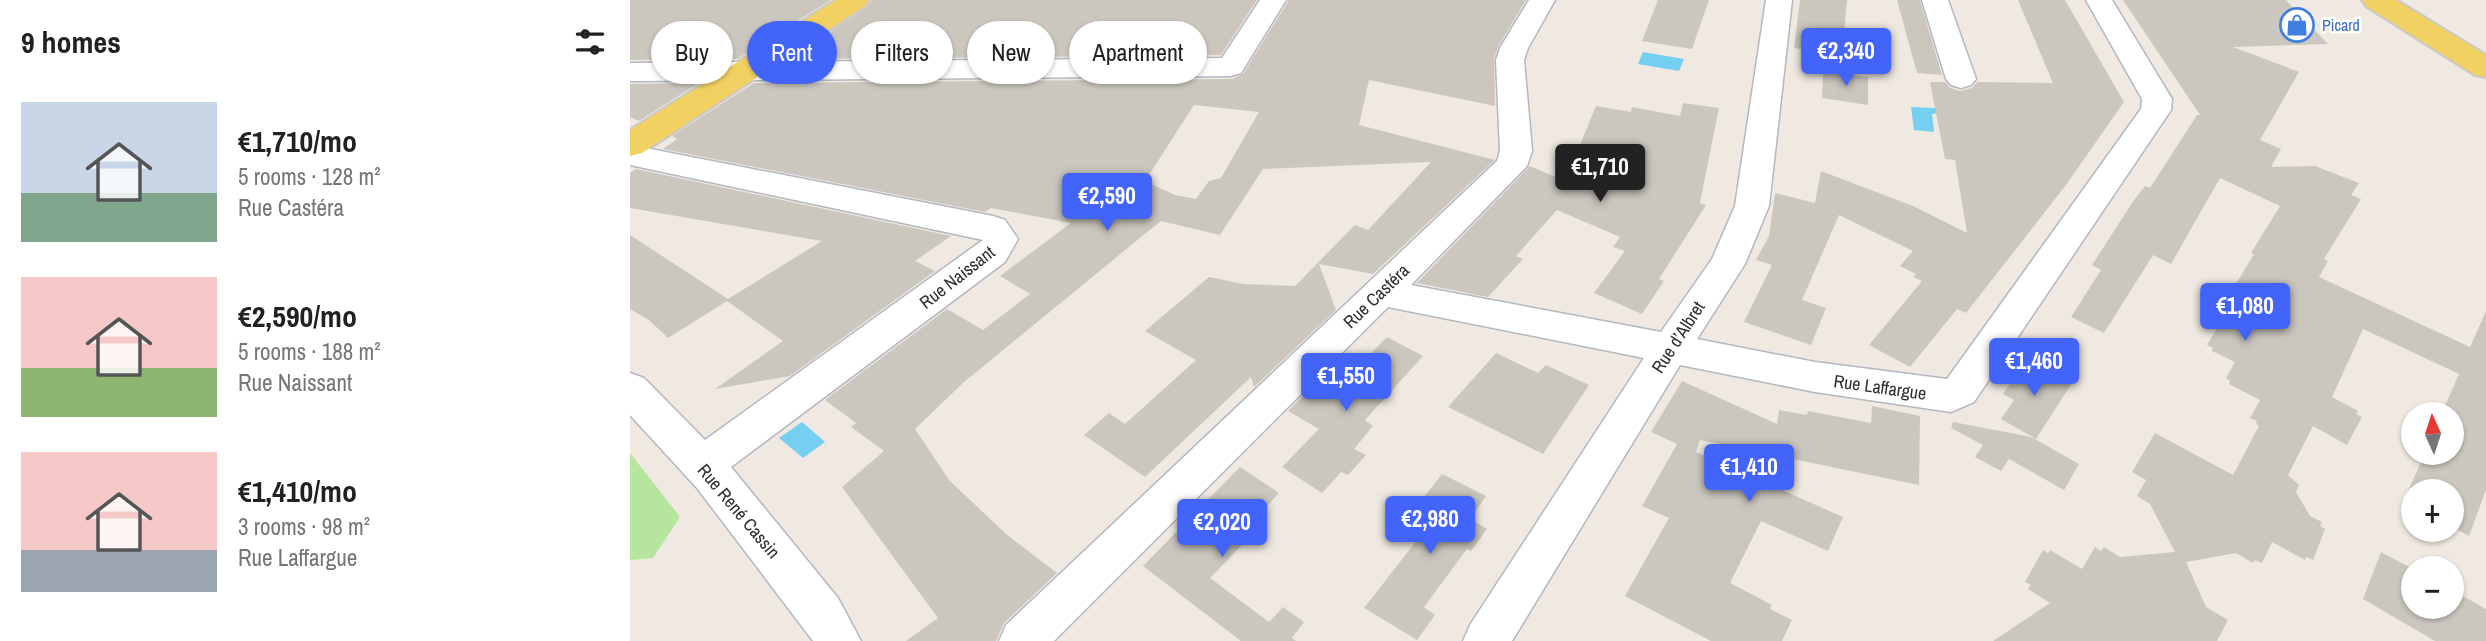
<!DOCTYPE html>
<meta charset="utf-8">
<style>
body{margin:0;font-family:"Archivo Narrow",sans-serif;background:#f6f6f6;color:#202124;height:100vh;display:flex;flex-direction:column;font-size:26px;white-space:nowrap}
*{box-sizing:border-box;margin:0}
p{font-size:23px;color:#757577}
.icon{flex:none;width:38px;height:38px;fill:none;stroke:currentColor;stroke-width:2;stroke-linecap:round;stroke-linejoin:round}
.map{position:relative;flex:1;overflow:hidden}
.drawer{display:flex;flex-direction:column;background:#fff;width:630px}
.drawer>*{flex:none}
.guide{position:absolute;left:21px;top:21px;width:665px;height:63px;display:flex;gap:14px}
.needle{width:46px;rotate:357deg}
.controls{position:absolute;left:1771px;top:402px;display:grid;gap:14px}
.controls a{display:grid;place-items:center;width:63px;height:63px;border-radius:50%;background:#fff;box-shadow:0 2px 5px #0004;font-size:35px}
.price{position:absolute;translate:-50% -60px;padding:0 16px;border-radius:7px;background:#4264fb;color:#fff;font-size:23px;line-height:46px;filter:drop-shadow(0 2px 4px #0008)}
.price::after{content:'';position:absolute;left:50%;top:42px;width:21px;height:16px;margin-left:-10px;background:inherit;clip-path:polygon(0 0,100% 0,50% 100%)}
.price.current{background:#222;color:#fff}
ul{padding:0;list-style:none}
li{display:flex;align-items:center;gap:21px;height:175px;padding:0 21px}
li span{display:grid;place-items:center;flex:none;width:196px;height:140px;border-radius:0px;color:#555}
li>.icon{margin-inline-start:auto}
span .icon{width:84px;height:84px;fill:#fffc;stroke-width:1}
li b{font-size:30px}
h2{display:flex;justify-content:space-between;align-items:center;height:84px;padding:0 21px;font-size:30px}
.pill{padding:0 24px;border-radius:32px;background:#fff;box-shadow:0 2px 5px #0004;font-size:24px;line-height:63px}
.pill.current{background:#4264fb;color:#fff}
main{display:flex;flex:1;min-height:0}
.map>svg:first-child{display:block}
</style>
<main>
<section class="drawer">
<h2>9 homes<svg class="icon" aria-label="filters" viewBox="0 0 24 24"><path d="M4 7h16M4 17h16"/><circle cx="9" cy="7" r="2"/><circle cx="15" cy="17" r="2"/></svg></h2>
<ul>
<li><span style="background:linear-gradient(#c9d6e8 65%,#7fa58c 0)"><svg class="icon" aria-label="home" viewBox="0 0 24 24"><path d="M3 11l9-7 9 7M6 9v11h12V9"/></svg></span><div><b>€1,710/mo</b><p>5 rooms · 128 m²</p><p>Rue Castéra</p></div></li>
<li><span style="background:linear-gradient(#f6c9c9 65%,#8fb573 0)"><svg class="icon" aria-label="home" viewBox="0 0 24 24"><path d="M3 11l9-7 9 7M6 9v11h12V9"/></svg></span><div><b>€2,590/mo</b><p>5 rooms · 188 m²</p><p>Rue Naissant</p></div></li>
<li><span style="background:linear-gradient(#f6c9c9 70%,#9aa5b1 0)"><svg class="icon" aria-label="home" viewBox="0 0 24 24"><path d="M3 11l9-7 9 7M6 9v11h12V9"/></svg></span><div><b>€1,410/mo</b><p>3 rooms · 98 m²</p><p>Rue Laffargue</p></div></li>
</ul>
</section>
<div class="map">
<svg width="1856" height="641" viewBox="0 0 1856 641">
<rect width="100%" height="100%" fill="#efe9e1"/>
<!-- green -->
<path fill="#b6e59e" d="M 0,453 L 50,517 L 23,558 L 0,560 Z"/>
<!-- water -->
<path fill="#75cff0" d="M 1013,52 L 1054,59 L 1049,71 L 1008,64 Z
M 1281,107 L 1306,108 L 1308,113 L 1302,114 L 1304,132 L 1284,130 Z
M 172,422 L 195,442 L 173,458 L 149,438 Z"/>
<!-- building -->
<path fill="#cbc7bf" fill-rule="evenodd" d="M 0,0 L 201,0 L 107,59 L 0,60 Z
M 242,0 L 627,0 L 591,55 L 159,59 L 236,8 Z
M 659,0 L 896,0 L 868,47 L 864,59 L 865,106 L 739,80 L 729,125 L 865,160 L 743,274 L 689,264 L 706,310 L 624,387 L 621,377 L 515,477 L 454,435 L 479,413 L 495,424 L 566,360 L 515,331 L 579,277 L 613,284 L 665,286 L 725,225 L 738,230 L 801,162 L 633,169 L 590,235 L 531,221 L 516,233 L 334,382 L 285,429 L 319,480 L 376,534 L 427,573 L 374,623 L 366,641 L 276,641 L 308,618 L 212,487 L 254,451 L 221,427 L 226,423 L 195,400 L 317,309 L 353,330 L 400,294 L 370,276 L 441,223 L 361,208 L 355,212 L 33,149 L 47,139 L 42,136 L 124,83 L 602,79 L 613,74 ZM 564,105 L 629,112 L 591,178 L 579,181 L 566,199 L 545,195 L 515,181 Z
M 1028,0 L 1079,0 L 1062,49 L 1012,41 Z
M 1170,0 L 1217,0 L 1212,55 L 1164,48 Z
M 1267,0 L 1290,0 L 1312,75 L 1287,73 Z
M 1388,0 L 1435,0 L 1494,102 L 1436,185 L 1336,313 L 1327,309 L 1280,367 L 1239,345 L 1292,281 L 1283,277 L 1286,274 L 1270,266 L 1283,251 L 1209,215 L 1172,300 L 1196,308 L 1181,345 L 1114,322 L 1142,265 L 1126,260 L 1139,236 L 1145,193 L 1185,203 L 1191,171 L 1283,206 L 1337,233 L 1325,160 L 1315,159 L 1300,82 L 1315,82 L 1320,88 L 1330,91 L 1342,88 L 1347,82 L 1423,83 Z
M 1493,0 L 1656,0 L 1698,44 L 1603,47 L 1669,72 L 1630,140 L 1651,149 L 1641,167 L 1685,166 L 1729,183 L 1721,195 L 1731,199 L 1694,259 L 1698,261 L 1689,277 L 1840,347 L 1856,311 L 1856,490 L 1839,536 L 1822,527 L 1822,492 L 1783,492 L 1783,505 L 1774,500 L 1795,453 L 1822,453 L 1822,415 L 1811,415 L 1829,374 L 1733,329 L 1702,397 L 1728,411 L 1726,414 L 1732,417 L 1717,445 L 1683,426 L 1658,475 L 1669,485 L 1666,492 L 1680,516 L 1692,522 L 1690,526 L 1695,529 L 1683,560 L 1676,557 L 1675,560 L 1642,542 L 1632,563 L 1625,560 L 1623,563 L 1606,553 L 1556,562 L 1576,607 L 1598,620 L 1587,641 L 1363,641 L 1420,603 L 1398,589 L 1401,585 L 1395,582 L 1413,550 L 1418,553 L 1420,550 L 1452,569 L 1465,547 L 1471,551 L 1474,547 L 1490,557 L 1545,552 L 1520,504 L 1507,496 L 1516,480 L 1502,472 L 1525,433 L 1603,475 L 1629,426 L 1626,424 L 1627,421 L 1620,418 L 1630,400 L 1599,384 L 1600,381 L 1596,378 L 1605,362 L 1582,351 L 1583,348 L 1577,345 L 1612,286 L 1606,284 L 1624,254 L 1621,253 L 1650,206 L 1590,178 L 1541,264 L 1523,255 L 1474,333 L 1441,317 L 1471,270 L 1462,265 L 1504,200 L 1515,186 L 1520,188 L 1567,115 L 1570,115 Z
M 1193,72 L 1238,77 L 1238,105 L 1192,98 Z
M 69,83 L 9,121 L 0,117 L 0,84 Z
M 1053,103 L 1089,108 L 1070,203 L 1076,205 L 1029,279 L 1034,281 L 1012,314 L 964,293 L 995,251 L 983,247 L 990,237 L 927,210 L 886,256 L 893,259 L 858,297 L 787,283 L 900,166 L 935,181 L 966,106 L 1001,112 L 1002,107 L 1050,116 Z
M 6,169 L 321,236 L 285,261 L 305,271 L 160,376 L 85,389 L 153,341 L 97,301 L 38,338 L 19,320 L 0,309 L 0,235 L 98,299 L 192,241 L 0,208 L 0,173 Z
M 757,337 L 793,356 L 735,420 L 743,426 L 724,449 L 736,455 L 718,475 L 711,472 L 692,493 L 652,467 L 689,429 L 658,411 L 705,363 L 722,373 Z
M 866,353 L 908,373 L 916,365 L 959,385 L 913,454 L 818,407 Z
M 1396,359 L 1442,383 L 1406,439 L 1371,419 L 1384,400 L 1373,394 Z
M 1052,381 L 1147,424 L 1149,410 L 1177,415 L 1178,411 L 1241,423 L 1242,406 L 1290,416 L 1289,485 L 1070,440 L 1066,452 L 1213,517 L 1198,551 L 1131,521 L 1100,583 L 1142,605 L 1140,609 L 1162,620 L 1152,641 L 1081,641 L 995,596 L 1039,518 L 1012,506 L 1047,444 L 1021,432 Z
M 1323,422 L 1401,437 L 1449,464 L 1434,490 L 1379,459 L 1371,471 L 1345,457 L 1353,445 L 1321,428 Z
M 610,467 L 649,493 L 631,513 L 613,544 L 580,578 L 639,622 L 653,607 L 674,622 L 662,638 L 666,641 L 611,641 L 513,566 Z
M 812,474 L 856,496 L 840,519 L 857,529 L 841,551 L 837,549 L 794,607 L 805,615 L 787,640 L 734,608 L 798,526 L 779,516 Z
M 1751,552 L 1783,569 L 1783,607 L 1822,607 L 1822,590 L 1856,609 L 1856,641 L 1805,641 L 1733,599 Z"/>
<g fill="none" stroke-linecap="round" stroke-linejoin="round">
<!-- minor casing -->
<g stroke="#b4b7c1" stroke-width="3">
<path id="minor" d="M 630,0 L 656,0 L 611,73 L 601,76 L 0,81 L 0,63 L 592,58 Z
M 899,0 L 925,0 L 898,48 L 894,60 L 902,151 L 897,166 L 781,285 L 1031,332 L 1082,259 L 1105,206 L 1136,0 L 1162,0 L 1139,206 L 1115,264 L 1067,339 L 1185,362 L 1317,379 L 1511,109 L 1512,99 L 1456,0 L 1482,0 L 1542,99 L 1541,110 L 1344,402 L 1321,412 L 1185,392 L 1050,365 L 882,641 L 833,641 L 840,625 L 1014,358 L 758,307 L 424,641 L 369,641 L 376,625 L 867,161 L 870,151 L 866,60 L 870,48 Z
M 1292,0 L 1318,0 L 1346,79 L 1341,85 L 1331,88 L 1321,85 L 1316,79 Z
M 0,145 L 363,216 L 375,220 L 388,239 L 375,262 L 101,467 L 208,598 L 231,641 L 183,641 L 67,488 L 0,415 L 0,373 L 14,378 L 75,440 L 353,240 L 0,165 Z"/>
</g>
<!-- major casing -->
<g stroke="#c9c9c9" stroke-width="4">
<path id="major" d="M 206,0 L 239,0 L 235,6 L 12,153 L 0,156 L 0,130 Z
M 1732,0 L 1766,0 L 1856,55 L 1856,77 L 1845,75 L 1736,6 Z"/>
</g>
<!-- minor -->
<use href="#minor" fill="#fff" fill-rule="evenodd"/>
<!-- major -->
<use href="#major" fill="#f2d163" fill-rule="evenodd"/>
</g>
<!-- icons -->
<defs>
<g id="shop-ring" transform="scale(1.75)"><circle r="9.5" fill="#fff" stroke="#3f7fe0" stroke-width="1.5"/><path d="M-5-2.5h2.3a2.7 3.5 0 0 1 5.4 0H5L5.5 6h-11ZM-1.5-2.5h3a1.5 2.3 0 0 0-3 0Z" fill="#3f7fe0"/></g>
</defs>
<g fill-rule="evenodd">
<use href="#shop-ring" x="1667" y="25"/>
</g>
<g text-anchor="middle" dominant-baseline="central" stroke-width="5" stroke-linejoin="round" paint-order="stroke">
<!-- far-shop labels -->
<g font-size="16" fill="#366cbe" stroke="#fff" text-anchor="start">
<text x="1692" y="25">Picard</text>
</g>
<!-- street labels -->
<g font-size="18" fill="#2e2e2e" stroke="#fff">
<text transform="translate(327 277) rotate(-38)">Rue Naissant</text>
<text transform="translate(746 296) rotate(-44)">Rue Castéra</text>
<text transform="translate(1048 337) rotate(-57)">Rue d’Albret</text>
<text transform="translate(1250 387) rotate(8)">Rue Laffargue</text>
<text transform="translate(109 511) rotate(50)">Rue René Cassin</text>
</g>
</g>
</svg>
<div class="controls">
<a><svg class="needle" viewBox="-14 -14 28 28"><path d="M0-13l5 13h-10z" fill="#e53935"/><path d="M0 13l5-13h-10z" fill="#757577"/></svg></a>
<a>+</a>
<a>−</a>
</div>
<b class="price" style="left:1216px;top:88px">€2,340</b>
<b class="price current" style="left:970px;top:204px">€1,710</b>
<b class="price" style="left:477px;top:233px">€2,590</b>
<b class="price" style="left:1615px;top:343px">€1,080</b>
<b class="price" style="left:1404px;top:398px">€1,460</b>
<b class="price" style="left:716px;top:413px">€1,550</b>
<b class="price" style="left:1119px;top:504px">€1,410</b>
<b class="price" style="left:800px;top:556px">€2,980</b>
<b class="price" style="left:592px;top:559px">€2,020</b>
<div class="guide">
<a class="pill">Buy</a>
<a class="pill current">Rent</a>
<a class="pill">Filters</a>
<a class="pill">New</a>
<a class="pill">Apartment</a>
</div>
</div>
</main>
